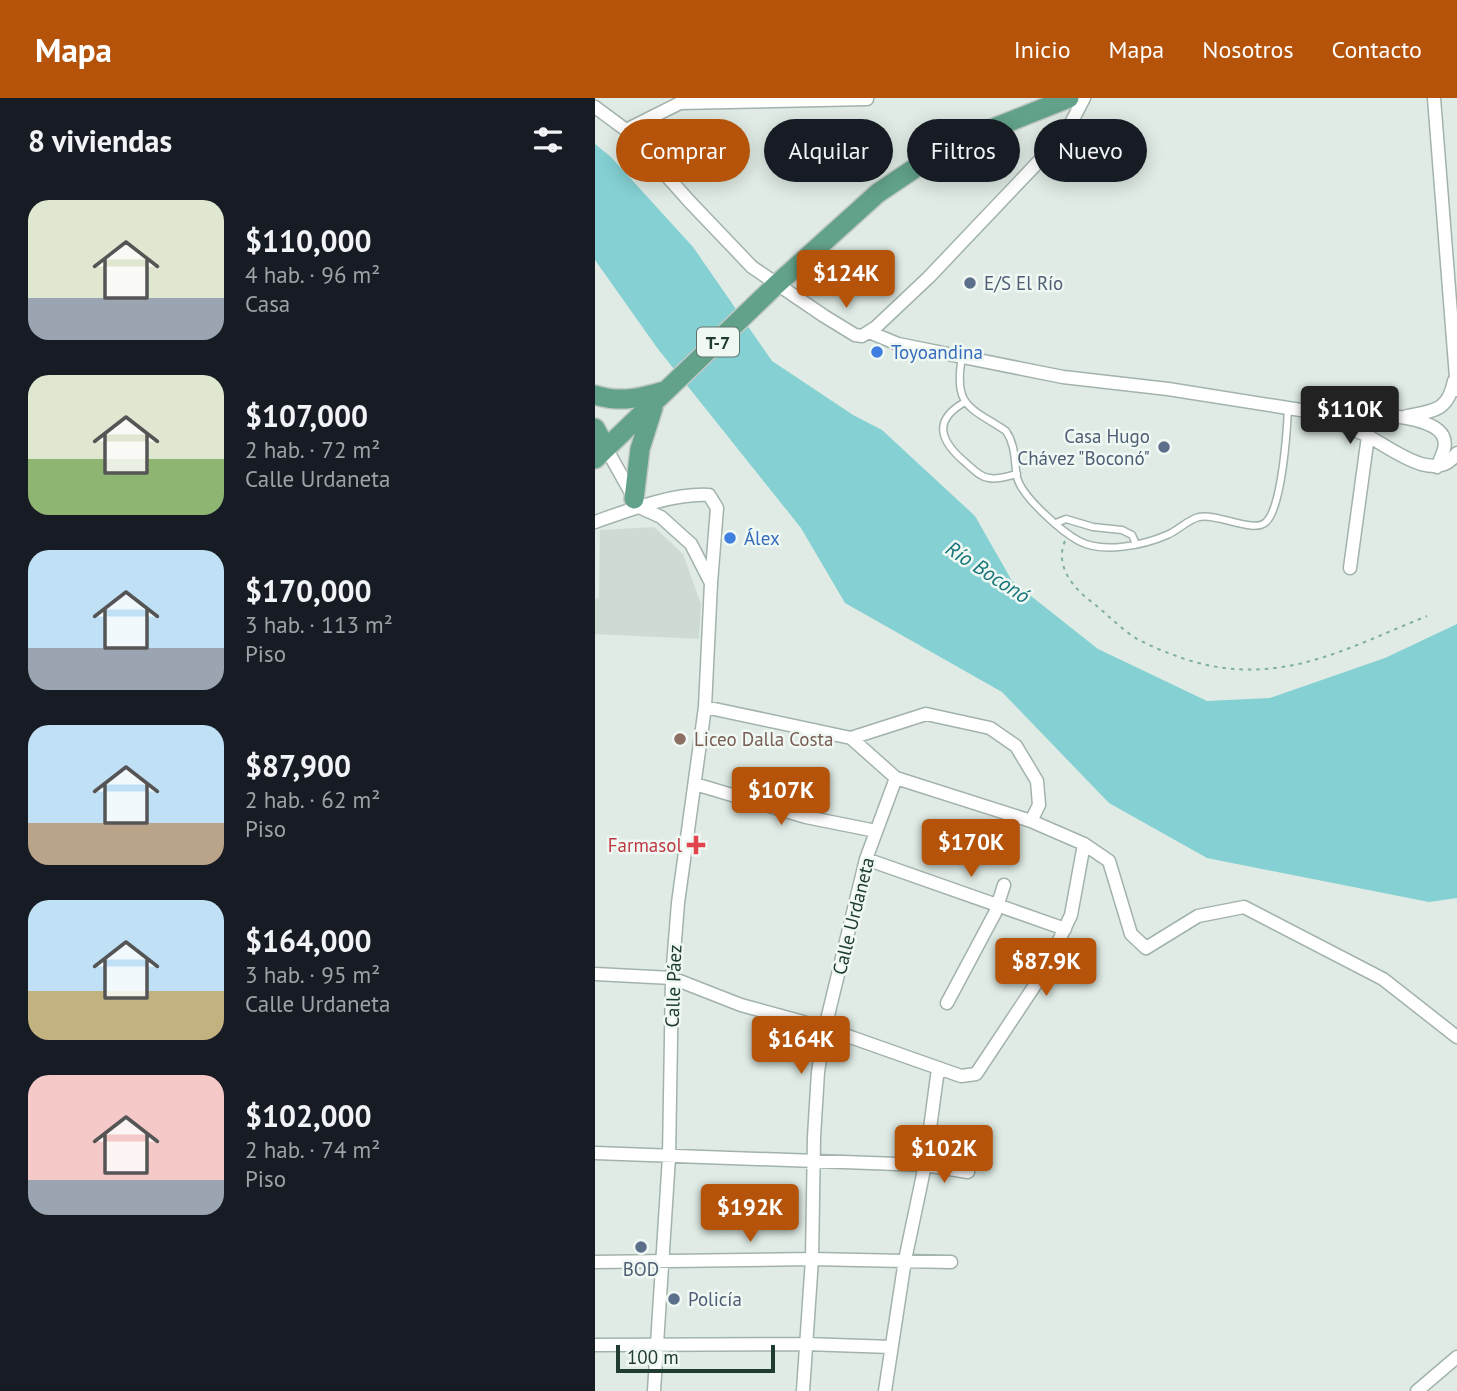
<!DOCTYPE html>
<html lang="es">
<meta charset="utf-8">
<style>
body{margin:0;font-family:"PT Sans",sans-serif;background:#242831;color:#f1f3f6;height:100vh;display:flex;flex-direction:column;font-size:26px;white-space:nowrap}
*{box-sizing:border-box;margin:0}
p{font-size:23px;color:#9ea1a6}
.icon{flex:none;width:38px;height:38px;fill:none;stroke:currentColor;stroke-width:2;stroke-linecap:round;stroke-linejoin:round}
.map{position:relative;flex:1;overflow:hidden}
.side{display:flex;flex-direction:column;background:#171b24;width:595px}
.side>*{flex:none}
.banner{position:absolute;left:21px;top:21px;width:665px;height:63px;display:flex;gap:14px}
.scale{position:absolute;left:21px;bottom:18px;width:159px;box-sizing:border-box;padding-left:7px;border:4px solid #203c31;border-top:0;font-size:19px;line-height:24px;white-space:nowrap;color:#203c31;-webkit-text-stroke:5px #f0f8f3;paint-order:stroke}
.price{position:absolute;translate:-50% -60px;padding:0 16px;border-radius:7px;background:#b45309;color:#fff;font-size:23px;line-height:46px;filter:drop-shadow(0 2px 4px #0008)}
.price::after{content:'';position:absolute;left:50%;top:42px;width:21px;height:16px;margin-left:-10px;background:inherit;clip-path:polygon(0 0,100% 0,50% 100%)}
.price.active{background:#222;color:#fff}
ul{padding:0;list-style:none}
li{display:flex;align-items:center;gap:21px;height:175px;padding:0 28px}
li span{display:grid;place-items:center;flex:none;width:196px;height:140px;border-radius:21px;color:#555}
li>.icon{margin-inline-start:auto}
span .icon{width:84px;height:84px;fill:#fffc;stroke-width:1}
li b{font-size:30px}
h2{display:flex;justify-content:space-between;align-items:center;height:84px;padding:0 28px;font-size:30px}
.pill{padding:0 24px;border-radius:32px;background:#171b24;box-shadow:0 4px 18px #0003;font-size:24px;line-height:63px}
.pill.active{background:#b45309;color:#fff}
header{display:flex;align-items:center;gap:42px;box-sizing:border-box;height:98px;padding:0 35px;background:#b45309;color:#fff}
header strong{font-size:33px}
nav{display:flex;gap:38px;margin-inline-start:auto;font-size:24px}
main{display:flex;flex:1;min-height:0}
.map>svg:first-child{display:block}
</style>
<header>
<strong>Mapa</strong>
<nav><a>Inicio</a><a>Mapa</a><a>Nosotros</a><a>Contacto</a></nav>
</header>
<main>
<section class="side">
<h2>8 viviendas<svg class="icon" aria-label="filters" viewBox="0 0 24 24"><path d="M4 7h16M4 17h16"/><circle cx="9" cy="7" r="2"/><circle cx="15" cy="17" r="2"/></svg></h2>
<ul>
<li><span style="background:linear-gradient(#dfe7d0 70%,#9aa5b1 0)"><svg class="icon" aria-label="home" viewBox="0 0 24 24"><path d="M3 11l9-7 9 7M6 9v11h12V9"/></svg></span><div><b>$110,000</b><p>4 hab. · 96 m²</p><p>Casa</p></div></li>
<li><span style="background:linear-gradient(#dfe7d0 60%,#8fb573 0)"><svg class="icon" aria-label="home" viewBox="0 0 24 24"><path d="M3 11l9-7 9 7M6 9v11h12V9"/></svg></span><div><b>$107,000</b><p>2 hab. · 72 m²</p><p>Calle Urdaneta</p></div></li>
<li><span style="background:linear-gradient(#bfe0f5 70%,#9aa5b1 0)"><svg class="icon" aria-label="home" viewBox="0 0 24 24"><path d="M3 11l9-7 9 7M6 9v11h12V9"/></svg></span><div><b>$170,000</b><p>3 hab. · 113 m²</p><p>Piso</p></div></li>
<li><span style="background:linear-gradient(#bfe0f5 70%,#b9a48a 0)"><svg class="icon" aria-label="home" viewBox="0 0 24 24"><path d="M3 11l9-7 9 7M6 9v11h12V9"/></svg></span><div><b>$87,900</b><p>2 hab. · 62 m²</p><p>Piso</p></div></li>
<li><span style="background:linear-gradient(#bfe0f5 65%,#c2b280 0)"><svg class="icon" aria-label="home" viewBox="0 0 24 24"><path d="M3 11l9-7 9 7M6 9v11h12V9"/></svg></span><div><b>$164,000</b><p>3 hab. · 95 m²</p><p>Calle Urdaneta</p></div></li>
<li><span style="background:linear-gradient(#f6c9c9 75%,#9aa5b1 0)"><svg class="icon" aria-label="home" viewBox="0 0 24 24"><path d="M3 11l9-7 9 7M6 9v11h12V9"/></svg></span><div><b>$102,000</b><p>2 hab. · 74 m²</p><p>Piso</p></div></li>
</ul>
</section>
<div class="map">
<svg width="862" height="1293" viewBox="0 0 862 1293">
<rect width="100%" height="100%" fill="#dfebe4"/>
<!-- built -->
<path fill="#cddbd3" d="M 59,429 L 88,456 L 106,506 L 104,541 L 0,536 L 0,501 L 4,500 L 5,432 Z"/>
<!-- water -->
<path fill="#84d0d3" d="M 0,46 L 16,59 L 98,149 L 177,263 L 258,317 L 287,332 L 380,418 L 417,483 L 503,551 L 612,603 L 675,600 L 790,560 L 862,526 L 862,800 L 834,804 L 612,760 L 514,705 L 407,594 L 250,505 L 206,430 L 63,251 L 0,162 Z"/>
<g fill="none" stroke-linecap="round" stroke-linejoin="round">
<!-- service casing -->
<g stroke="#a2b3ab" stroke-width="9">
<path id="service" d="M 367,259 C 358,309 375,309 411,333 C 421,348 419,363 422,379 C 426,398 467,434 484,443 C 508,456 549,447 572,437 C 584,432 592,422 604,419 C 623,415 659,436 671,424 C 687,409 692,333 693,310
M 370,304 C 336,323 346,344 371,365 C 378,371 385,379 394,380 C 403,382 413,378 422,376
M 461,425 L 471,421 L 498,429 L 527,432 L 537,437 L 541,446"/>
</g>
<!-- minor casing -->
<g stroke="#a2b3ab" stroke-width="15">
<path id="minor" d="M 839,0 L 862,292
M 0,9 L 31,32 L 94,103 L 157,169 L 229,218 L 260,237 L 267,238 L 281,229 L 334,179 L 447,60 L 476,25 L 489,0
M 31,32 L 85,5 L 272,1
M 274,234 L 303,246 L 468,279 L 573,291 L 718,314 L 773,338
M 726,314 C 752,316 835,313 848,338 C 853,348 846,359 842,369
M 812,318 C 839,313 853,313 859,283
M 11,350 L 44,409 L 66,419 L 96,446 L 116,485 L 110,609 L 83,805 L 77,880 L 74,1059 L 59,1293
M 0,424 C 34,412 78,395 114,397 L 122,410 L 116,485
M 755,470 L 773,338 C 797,351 841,387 862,355
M 110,609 L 256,640 L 301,680 L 436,723 L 489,746 L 514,763 L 536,836 L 551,850 L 603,818 L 649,809 L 788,881 L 862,939
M 256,640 L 331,616 L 395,630 L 421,648 L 442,683 L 444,707 L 436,723
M 100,686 L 211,719 L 281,733
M 271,761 L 470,831
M 0,876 L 77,880 L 146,907 L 230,930 L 366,978 L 381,976 L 450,872 L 476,817 L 489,746
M 352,905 L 400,815 L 409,787
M 0,1055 L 330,1067 L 373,1074
M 0,1164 L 217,1161 L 356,1164
M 0,1247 L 211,1246 L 296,1249
M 208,1293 L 217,1161 L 219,1039 L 223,974 L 230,930 L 271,761 L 301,680
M 290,1293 L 310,1162 L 330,1067 L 343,971
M 822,1293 L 862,1259"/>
</g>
<!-- primary casing -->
<g stroke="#c1c8c5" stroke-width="22">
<path id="primary" d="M 0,297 C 25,305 45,300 69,293
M 0,330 L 11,350
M 0,361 L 181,187 L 283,95 L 338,58 L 366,43 L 474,0
M 39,401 L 45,351 L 58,310"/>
</g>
<!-- path -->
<path stroke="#7eb09a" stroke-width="2" stroke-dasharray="3.5 5" stroke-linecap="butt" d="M 470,443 C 459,468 479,491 498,505 C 512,516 524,529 539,539 C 556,549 575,556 593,562 C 684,590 750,551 832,518"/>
<!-- service -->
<use href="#service" stroke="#fff" stroke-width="6"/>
<!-- minor -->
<use href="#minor" stroke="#fff" stroke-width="12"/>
<!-- primary -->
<use href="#primary" stroke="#62a28a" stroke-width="19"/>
</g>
<!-- markers -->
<g fill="#5c6f8a" stroke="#f0f8f3" stroke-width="2.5">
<circle cx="375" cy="185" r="7"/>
<circle cx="569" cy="349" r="7"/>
<circle cx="46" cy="1149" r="7"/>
<circle cx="79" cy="1201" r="7"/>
</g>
<g fill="#3f7fe0" stroke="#f0f8f3" stroke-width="2.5">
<circle cx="282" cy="254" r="7"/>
<circle cx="135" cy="440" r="7"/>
</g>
<circle fill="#8d6e63" stroke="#f0f8f3" stroke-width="2.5" cx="85" cy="641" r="7"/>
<path fill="#e0444e" stroke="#f0f8f3" stroke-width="2.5" d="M97.5 736.5h7v7h7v7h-7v7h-7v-7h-7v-7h7z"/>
<g text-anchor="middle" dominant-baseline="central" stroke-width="5" stroke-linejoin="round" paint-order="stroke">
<!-- shield labels -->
<rect fill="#f0f8f3" stroke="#5e746b" stroke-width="2" x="102" y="229.5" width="42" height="29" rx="5"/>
<g font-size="18" font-weight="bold" fill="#203c31">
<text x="123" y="244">T-7</text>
</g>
<!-- service labels -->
<g font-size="19" fill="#4e5e75" stroke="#f0f8f3" text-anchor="start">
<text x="389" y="185">E/S El Río</text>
<text x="555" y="338" text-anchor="end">Casa Hugo<tspan x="555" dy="22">Chávez "Boconó"</tspan></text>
<text x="46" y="1171" text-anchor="middle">BOD</text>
<text x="93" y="1201">Policía</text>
</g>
<!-- shop labels -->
<g font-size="19" fill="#366cbe" stroke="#f0f8f3" text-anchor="start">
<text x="296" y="254">Toyoandina</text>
<text x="149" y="440">Álex</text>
</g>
<!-- education labels -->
<g font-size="19" fill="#785e54" stroke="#f0f8f3" text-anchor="start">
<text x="99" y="641">Liceo Dalla Costa</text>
</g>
<!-- health labels -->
<g font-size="19" fill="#be3a42" stroke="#f0f8f3" text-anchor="end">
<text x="87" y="747">Farmasol</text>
</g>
<!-- street labels -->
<g font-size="19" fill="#203c31" stroke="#f0f8f3">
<text transform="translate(258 818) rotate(-76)">Calle Urdaneta</text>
<text transform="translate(78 888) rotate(-88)">Calle Páez</text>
</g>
<!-- water labels -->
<g font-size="21" font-style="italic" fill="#187579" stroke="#f0f8f3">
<text transform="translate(393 474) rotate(33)">Río Boconó</text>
</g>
</g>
</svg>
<div class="scale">100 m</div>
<b class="price" style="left:251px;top:212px">$124K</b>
<b class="price active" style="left:755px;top:348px">$110K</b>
<b class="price" style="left:186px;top:729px">$107K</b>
<b class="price" style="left:376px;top:781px">$170K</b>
<b class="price" style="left:451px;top:900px">$87.9K</b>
<b class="price" style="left:206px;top:978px">$164K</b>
<b class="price" style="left:349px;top:1087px">$102K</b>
<b class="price" style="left:155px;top:1146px">$192K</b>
<div class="banner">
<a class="pill active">Comprar</a>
<a class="pill">Alquilar</a>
<a class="pill">Filtros</a>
<a class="pill">Nuevo</a>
</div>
</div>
</main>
